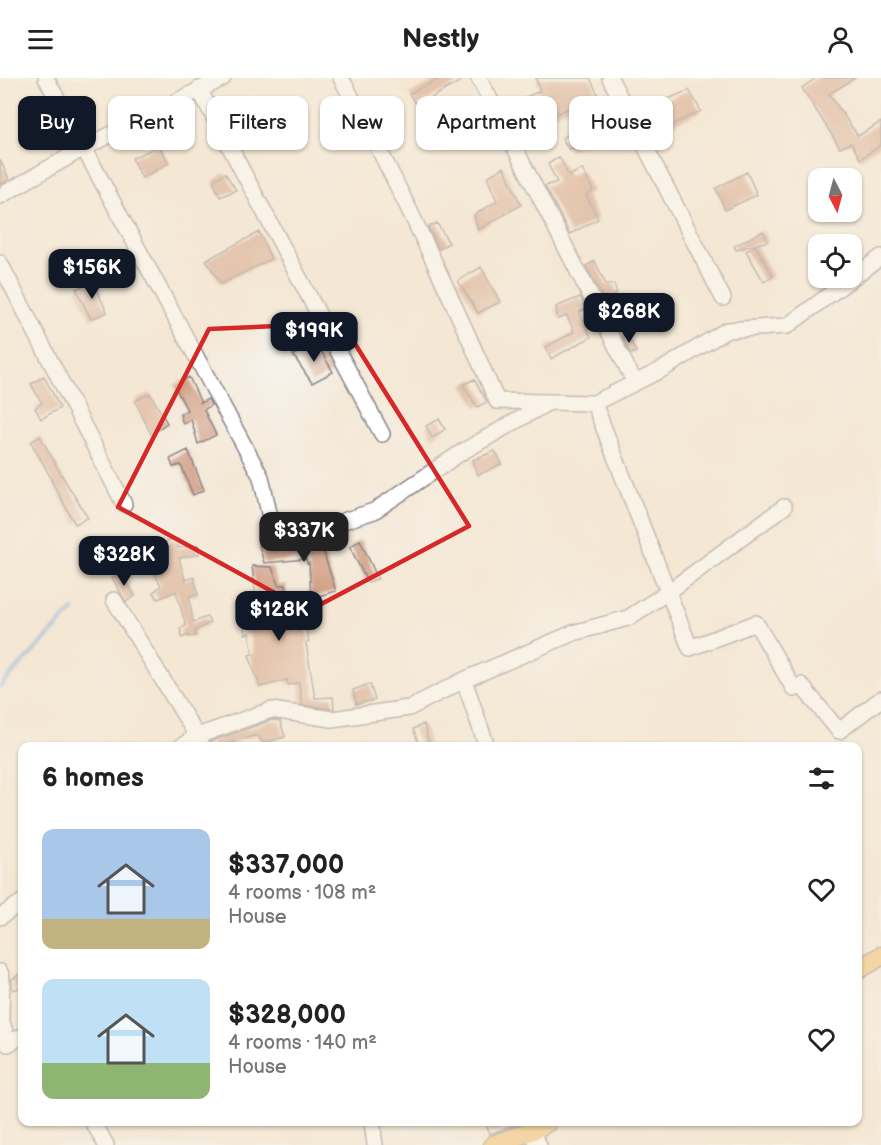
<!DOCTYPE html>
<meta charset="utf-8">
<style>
body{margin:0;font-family:"Balsamiq Sans",sans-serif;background:#f2f2f2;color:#222;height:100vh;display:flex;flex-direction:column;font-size:22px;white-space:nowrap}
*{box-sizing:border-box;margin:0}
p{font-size:20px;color:#767676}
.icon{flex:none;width:33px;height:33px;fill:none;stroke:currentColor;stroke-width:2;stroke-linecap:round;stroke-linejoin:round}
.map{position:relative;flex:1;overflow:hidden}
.side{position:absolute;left:18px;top:664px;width:844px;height:384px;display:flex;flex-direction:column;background:#fff;border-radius:12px;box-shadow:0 2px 4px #0004}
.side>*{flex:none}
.guide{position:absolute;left:18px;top:18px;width:846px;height:54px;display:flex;gap:12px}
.needle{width:39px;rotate:174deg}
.controls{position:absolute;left:808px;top:90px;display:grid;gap:12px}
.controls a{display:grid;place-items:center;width:54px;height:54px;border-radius:12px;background:#fff;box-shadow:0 2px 4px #0004;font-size:30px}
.price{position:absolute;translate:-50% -51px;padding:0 14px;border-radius:12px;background:#111827;color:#fff;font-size:20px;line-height:39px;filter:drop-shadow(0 2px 3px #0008)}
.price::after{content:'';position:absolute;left:50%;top:36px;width:18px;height:14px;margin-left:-9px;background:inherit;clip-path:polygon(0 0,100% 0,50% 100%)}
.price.selected{background:#222;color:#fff}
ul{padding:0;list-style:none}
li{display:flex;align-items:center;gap:18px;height:150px;padding:0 24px}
li span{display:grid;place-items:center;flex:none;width:168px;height:120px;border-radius:12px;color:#555}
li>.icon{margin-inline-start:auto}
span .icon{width:72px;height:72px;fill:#fffc;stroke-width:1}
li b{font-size:26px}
h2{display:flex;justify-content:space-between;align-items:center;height:72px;padding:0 24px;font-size:26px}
.chip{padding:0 21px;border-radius:12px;background:#fff;box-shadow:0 2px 4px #0004;font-size:21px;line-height:54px}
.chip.selected{background:#111827;color:#fff}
header{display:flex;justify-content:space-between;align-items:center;height:78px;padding:0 24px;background:#fff;font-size:27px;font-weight:800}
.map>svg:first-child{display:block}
</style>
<header><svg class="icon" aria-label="menu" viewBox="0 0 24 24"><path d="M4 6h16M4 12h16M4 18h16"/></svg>Nestly<svg class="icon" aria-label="person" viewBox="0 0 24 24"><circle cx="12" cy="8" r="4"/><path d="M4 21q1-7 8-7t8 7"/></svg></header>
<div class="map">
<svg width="881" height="1067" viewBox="0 0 881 1067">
<rect width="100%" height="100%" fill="#f6f6f2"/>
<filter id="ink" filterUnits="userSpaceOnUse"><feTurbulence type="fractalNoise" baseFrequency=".0167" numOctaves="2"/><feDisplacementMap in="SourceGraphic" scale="12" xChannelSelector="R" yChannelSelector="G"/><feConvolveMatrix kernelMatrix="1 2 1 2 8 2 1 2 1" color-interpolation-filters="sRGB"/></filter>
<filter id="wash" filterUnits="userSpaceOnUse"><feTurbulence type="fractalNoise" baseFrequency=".008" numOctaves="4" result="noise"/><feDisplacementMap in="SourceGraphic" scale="24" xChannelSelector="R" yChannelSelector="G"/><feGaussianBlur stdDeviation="1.35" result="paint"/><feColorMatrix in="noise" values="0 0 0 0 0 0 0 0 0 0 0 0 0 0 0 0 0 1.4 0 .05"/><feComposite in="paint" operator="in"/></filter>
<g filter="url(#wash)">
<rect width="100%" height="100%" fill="#f4e7d4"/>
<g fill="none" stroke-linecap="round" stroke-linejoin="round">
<!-- stream -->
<path stroke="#75a9e1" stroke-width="4" d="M 0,609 L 73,532"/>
</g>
<g id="blocks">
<!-- building -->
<path fill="#d0997d" d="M 440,0 L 466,0 L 417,28 L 409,16 Z
M 536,0 L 590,0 L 613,48 L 569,72 L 562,60 L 584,47 L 575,27 L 552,38 L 551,31 L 532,42 L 521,21 L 540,13 Z
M 816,0 L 855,0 L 829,16 L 858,58 L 881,44 L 881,67 L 860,81 L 851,65 L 840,70 L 802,10 Z
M 689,12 L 701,33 L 670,48 L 659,25 Z
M 159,68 L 169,85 L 142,100 L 132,80 Z
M 559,79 L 569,98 L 582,91 L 593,113 L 586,117 L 598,141 L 570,156 L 545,108 L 557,104 L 548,86 Z
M 0,82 L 9,101 L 0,107 Z
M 504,89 L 521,127 L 478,152 L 474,137 L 497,123 L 487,99 Z
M 747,94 L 757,117 L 725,132 L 716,110 Z
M 225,95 L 236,112 L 220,119 L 213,103 Z
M 437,145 L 449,165 L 439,171 L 428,149 Z
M 763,153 L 768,163 L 736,172 L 734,168 Z
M 259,154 L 271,181 L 221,206 L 206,182 Z
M 756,168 L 773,198 L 764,204 L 746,173 Z
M 595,183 L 606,207 L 614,206 L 617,215 L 604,222 L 586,188 Z
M 481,189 L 500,224 L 478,235 L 458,203 Z
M 93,204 L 107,234 L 91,241 L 76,211 Z
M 580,219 L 586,231 L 579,234 L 591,259 L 551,281 L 546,269 L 574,254 L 567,238 L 558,241 L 556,229 Z
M 627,255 L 636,274 L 631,276 L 622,258 Z
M 317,266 L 333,294 L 312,305 L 293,277 Z
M 44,298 L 60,330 L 41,341 L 35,330 L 42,325 L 31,306 Z
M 189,299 L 201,325 L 208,321 L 211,327 L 204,332 L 216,357 L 198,366 L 191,341 L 183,346 L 180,336 L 187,332 L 174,307 Z
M 474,301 L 487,324 L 477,329 L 463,307 Z
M 150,315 L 167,345 L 151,356 L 135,323 Z
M 439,341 L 445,351 L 432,360 L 426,348 Z
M 40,358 L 61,396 L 88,440 L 75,446 L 51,402 L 52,402 L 31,364 Z
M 188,372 L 204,412 L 193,417 L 181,387 L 173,389 L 170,381 Z
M 495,373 L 502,386 L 478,397 L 473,382 Z
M 169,462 L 178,462 L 178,470 L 198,467 L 199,476 L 179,480 L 185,502 L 194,499 L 198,517 L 189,518 L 193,544 L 207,539 L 210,545 L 195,553 L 195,558 L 189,559 L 188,557 L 182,560 L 180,550 L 186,548 L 176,513 L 158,521 L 153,514 L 161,508 L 144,474 Z
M 360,462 L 378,501 L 367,504 L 350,469 Z
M 322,464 L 325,479 L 336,513 L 311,520 L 309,485 L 307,486 L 306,481 L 264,485 L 259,467 Z
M 252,488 L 272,489 L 278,507 L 286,507 L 287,516 L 278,518 L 282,545 L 293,541 L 297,552 L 306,550 L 309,564 L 306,565 L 315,620 L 333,619 L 334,631 L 302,627 L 299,605 L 288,607 L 287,602 L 260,609 L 249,577 L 253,576 L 249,555 L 245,556 L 242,536 L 258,534 Z
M 121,495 L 135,518 L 126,524 L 112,500 Z
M 370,606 L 375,622 L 356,626 L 353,612 Z
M 272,642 L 280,643 L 285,659 L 263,665 L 257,657 L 230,665 L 231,669 L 212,669 L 210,664 Z
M 424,646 L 430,669 L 420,669 L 413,651 Z
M 22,895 L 22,909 L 13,912 L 12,909 L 12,901 Z
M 485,1044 L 521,1044 L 490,1056 Z"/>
</g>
</g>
<g filter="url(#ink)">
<use href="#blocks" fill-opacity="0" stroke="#8b8488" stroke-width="1.5"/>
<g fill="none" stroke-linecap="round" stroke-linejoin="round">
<!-- minor casing -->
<g stroke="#8b8488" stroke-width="18">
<path id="minor" d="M 46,0 L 261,399 L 273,453 L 322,450 L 374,433 L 462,374 L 549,324
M 341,0 C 399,105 449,214 497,323 L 594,325 L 663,291 L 727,252 L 787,248 L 881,179
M 479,0 L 635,305
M 610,0 L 723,220
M 199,11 L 382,356
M 0,118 L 84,70 L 223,0
M 0,185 L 124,426
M 594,325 L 690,570 L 756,545 L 794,611 L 801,607 L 839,653 L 881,621
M 114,522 L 197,658 L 202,669
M 464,602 L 487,669
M 180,669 L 197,658 L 271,632 L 332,641 L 409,630 L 464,602 L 573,555 L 628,540 L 668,514 L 784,429
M 0,839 L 22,824
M 0,894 L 2,900 L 1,939 L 8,966 L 22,958
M 93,1044 L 106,1067
M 372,1044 L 375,1067
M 531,1053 L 539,1067"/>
</g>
<!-- major casing -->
<g stroke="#8b8488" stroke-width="21">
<path id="major" d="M 858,892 L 881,878
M 493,1067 L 531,1053 L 548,1044"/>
</g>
<!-- minor -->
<use href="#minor" stroke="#fff" stroke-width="15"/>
<!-- major -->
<use href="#major" stroke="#f3c26a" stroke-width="18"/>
</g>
</g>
<!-- marked area -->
<path d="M0 0H881V1067H0ZM 342,245 L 469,448 L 308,533 L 118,429 L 209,251 Z" fill="#f4e7d4" fill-opacity=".55" fill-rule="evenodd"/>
<path fill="none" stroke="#d62828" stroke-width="4.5" stroke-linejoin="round" d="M 342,245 L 469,448 L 308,533 L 118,429 L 209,251 Z"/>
</svg>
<div class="controls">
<a><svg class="needle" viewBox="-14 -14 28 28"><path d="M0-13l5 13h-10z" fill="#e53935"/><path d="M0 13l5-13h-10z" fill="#767676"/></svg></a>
<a><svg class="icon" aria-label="locate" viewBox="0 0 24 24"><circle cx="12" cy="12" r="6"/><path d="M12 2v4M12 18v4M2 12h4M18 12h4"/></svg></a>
</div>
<b class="price" style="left:92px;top:222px">$156K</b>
<b class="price" style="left:629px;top:266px">$268K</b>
<b class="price" style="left:314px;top:285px">$199K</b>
<b class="price selected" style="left:304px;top:485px">$337K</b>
<b class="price" style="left:124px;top:509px">$328K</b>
<b class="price" style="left:279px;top:564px">$128K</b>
<div class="guide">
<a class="chip selected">Buy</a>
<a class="chip">Rent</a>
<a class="chip">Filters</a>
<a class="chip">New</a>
<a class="chip">Apartment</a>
<a class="chip">House</a>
</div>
<section class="side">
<h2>6 homes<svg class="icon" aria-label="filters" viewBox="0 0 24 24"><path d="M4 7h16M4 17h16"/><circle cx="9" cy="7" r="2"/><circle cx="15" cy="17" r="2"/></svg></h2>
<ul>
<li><span style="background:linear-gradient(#a9c7e8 75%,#c2b280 0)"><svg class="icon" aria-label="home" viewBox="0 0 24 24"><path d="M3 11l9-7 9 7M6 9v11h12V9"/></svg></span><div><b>$337,000</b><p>4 rooms · 108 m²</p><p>House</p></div><svg class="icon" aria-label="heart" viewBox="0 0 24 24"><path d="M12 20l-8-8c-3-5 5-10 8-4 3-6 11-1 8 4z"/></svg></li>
<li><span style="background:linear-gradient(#bfe0f5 70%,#8fb573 0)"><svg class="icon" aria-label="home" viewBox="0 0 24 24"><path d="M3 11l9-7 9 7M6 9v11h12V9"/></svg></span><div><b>$328,000</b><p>4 rooms · 140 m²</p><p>House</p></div><svg class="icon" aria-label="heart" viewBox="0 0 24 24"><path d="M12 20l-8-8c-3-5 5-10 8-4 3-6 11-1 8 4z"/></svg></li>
</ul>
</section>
</div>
